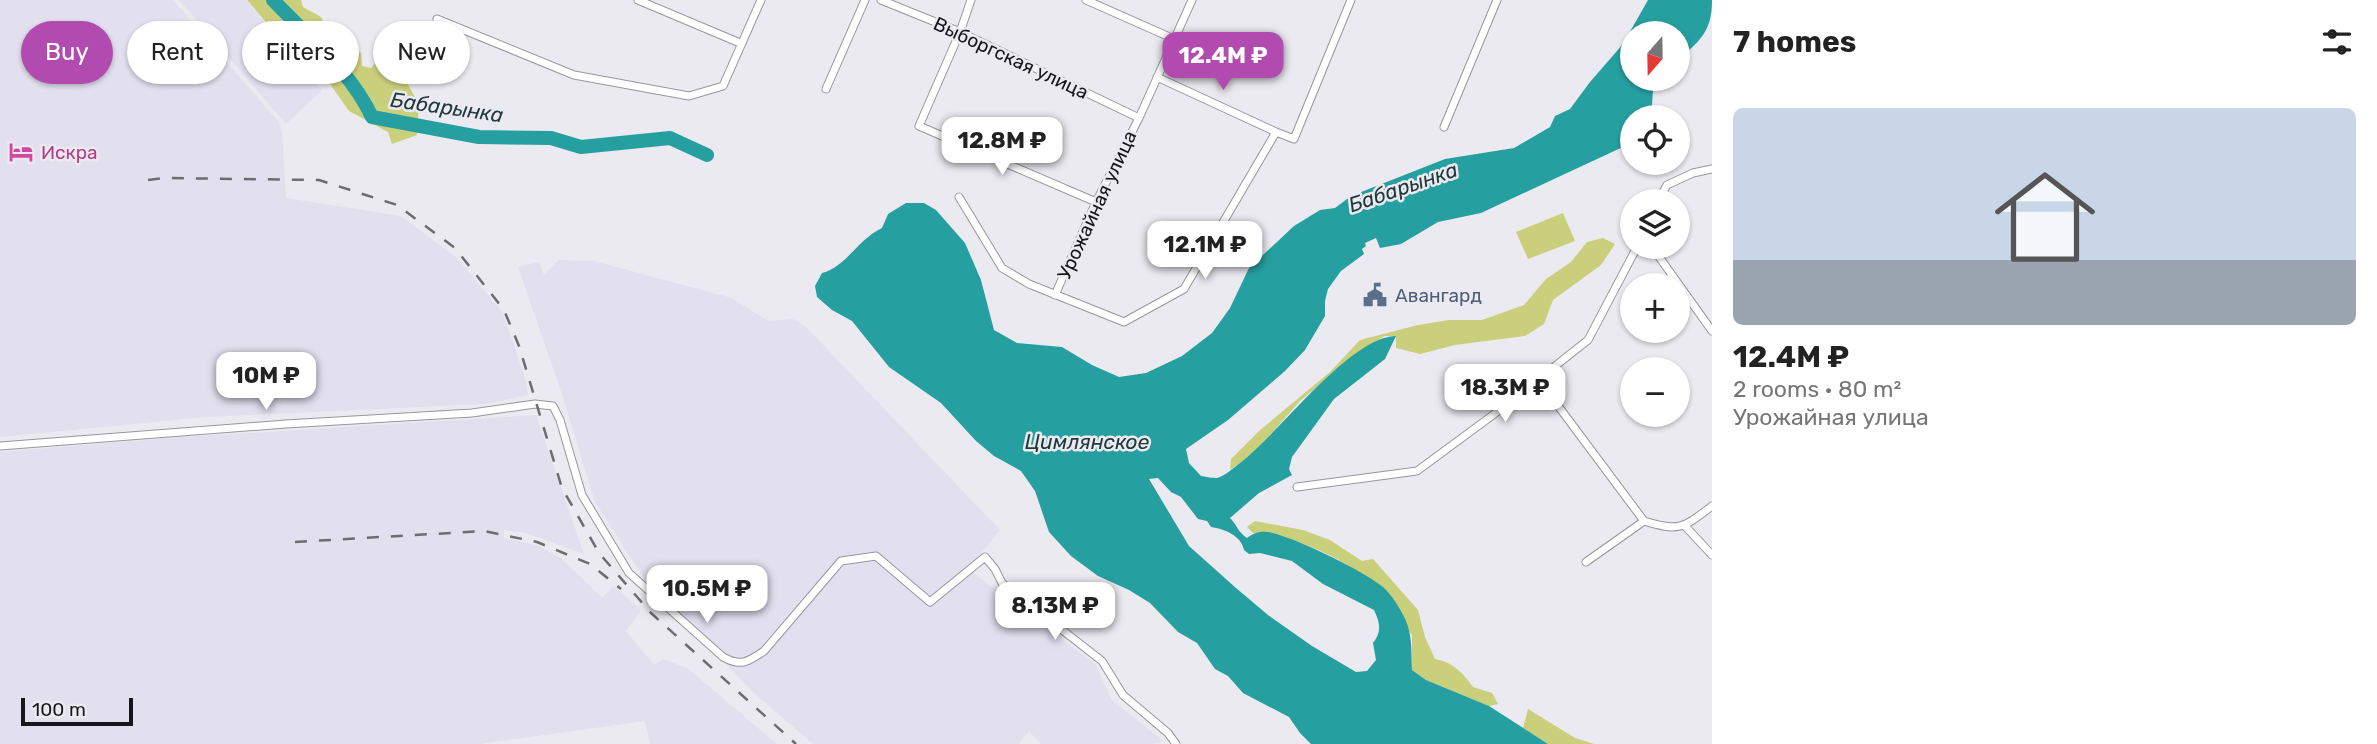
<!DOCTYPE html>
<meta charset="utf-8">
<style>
body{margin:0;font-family:Rubik,sans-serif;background:#f6f6f6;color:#222;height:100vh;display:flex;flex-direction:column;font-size:26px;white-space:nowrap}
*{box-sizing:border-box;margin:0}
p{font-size:23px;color:#767676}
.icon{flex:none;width:38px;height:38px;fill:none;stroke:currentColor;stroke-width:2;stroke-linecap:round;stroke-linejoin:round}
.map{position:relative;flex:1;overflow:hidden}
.drawer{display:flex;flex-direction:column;background:#fff;width:665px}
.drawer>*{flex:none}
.banner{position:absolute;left:21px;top:21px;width:665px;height:63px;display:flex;gap:14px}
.needle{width:46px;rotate:200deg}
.tools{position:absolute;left:1620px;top:21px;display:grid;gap:14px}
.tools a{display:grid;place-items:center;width:70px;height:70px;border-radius:50%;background:#fff;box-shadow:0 2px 5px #0004;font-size:35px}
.scale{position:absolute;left:21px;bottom:18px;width:112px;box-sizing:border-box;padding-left:7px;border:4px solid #171619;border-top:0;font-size:19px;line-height:24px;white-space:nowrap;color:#171619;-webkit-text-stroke:5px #eceaf1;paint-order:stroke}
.price{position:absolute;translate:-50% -60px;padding:0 16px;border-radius:14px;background:#fff;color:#222;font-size:23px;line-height:46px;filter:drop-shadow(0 2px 4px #0008)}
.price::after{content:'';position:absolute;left:50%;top:42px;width:21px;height:16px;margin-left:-10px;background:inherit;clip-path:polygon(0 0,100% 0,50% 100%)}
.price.on{background:#b24baf;color:#fff}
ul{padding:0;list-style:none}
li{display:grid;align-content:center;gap:14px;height:371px;padding:0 21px}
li+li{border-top:2px solid #e0e0e0}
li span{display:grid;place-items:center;height:217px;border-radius:10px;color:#555}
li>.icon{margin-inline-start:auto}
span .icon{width:126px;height:126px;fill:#fffc;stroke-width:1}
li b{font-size:30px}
h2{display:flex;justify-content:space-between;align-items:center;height:84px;padding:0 21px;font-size:30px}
.chip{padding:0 24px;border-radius:32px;background:#fff;box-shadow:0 2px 5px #0004;font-size:24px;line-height:63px}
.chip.on{background:#b24baf;color:#fff}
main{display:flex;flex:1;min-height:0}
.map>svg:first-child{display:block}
</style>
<main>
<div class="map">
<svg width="1712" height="744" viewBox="0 0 1712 744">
<rect width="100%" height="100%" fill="#eceaf1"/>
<!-- built -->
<path fill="#e2dfee" d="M 0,0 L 173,0 L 278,121 L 282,133 L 286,198 L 401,216 L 457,258 L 503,313 L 525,378 L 528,395 L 485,404 L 206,417 L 0,437 Z
M 179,0 L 246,0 L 322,90 L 286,124 Z
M 559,260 L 594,261 L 732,298 L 768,321 L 793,319 L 806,327 L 1000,530 L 968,569 L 1095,664 L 1112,700 L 1163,741 L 1153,744 L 1041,744 L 1029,731 L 1019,744 L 813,744 L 755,694 L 643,577 L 595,502 L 562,394 L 518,267 L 539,262 L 544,275 Z
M 536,415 L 584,554 L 526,533 L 504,530 L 504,538 L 536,545 L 561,558 L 602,598 L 614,586 L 641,610 L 626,631 L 654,665 L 663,659 L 687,668 L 777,744 L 650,744 L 645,721 L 480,744 L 0,744 L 0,452 L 170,438 Z"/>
<!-- green -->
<path fill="#c9cf7b" d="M 247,0 L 301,0 L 303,7 L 321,17 L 326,28 L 349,42 L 361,53 L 362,66 L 371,68 L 378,60 L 400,80 L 407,83 L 419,104 L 417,135 L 392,144 L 388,132 L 349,111 L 316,64 L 281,40 Z
M 1563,213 L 1575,241 L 1528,259 L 1516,232 Z
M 1603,238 L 1615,244 L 1601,265 L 1553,300 L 1544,324 L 1525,336 L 1455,345 L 1420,354 L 1396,348 L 1396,336 L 1385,336 L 1360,351 L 1300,401 L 1255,452 L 1230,470 L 1231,459 L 1259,431 L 1330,372 L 1360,340 L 1418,325 L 1449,320 L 1482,320 L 1524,305 L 1546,279 L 1571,262 L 1587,242 Z
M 1255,521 L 1303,530 L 1330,540 L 1362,561 L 1373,559 L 1418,610 L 1425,637 L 1435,659 C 1453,662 1463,673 1473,687 L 1492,693 L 1498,704 L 1489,706 L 1426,680 L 1412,670 L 1412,635 C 1393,613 1375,589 1354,570 C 1336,554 1276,531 1253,533 L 1247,527 Z
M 1528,709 L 1575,738 L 1594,744 L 1548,744 L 1523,728 Z"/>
<!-- water -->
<path fill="#269fa0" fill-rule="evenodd" d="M 1648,0 L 1712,0 C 1712,31 1701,40 1678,60 L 1678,33 L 1633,33 L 1633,79 L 1661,79 L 1653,90 L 1652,105 L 1662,112 L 1662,117 L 1633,117 L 1633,140 L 1625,146 L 1481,213 L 1438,222 L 1401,244 L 1380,248 L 1376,238 L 1365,243 L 1366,246 L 1362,249 L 1364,254 L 1341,271 L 1328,289 L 1325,301 L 1325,316 L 1305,350 L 1285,371 L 1228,420 L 1186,449 L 1189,463 L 1201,476 C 1206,477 1213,478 1217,478 C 1225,476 1233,468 1240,463 C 1278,435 1349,337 1396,336 L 1385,359 L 1334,399 L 1292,457 L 1289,469 L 1292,475 L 1259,493 L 1230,518 C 1237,525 1238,532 1247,538 C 1252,534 1259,531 1267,532 C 1291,535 1364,571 1383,587 C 1390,593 1398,605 1402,613 C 1413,632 1411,649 1412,670 L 1426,680 L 1489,706 L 1548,744 L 1311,744 L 1300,733 L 1289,717 L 1243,693 L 1228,676 L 1215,669 L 1197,643 L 1178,632 L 1150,603 L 1129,590 L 1098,576 L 1071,556 L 1049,532 L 1035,491 L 1021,471 L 994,456 L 976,441 L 941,403 L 889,367 L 852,321 L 832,310 L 817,297 L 815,286 L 822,273 C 846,267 857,240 882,228 L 888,214 L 906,203 L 924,203 L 936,210 L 965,243 L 981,280 L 994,330 L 1017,343 L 1062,347 L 1092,365 L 1119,377 L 1146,373 L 1182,356 L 1212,333 L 1230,308 L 1249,268 L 1294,226 L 1320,210 L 1335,208 L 1351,196 L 1445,159 L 1514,148 L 1550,127 L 1555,116 L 1570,109 L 1590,82 L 1623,44 ZM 1158,478 L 1171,492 L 1181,497 L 1198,519 L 1207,521 L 1211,527 C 1224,529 1241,535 1244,550 L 1249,554 L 1260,553 L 1292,561 L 1323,584 L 1374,610 C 1380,623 1382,631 1373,643 L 1376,660 L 1367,671 L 1356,672 L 1312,646 L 1268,615 L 1236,588 L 1189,546 L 1149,479 Z"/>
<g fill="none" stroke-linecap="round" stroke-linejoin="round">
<!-- river -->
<path stroke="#269fa0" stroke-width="14" d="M 273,0 C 308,37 350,70 372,117 L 479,137 L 551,138 L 581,147 L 670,138 L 707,155"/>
<!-- street casing -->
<g stroke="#98969d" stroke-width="9">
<path id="street" d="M 638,0 L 740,43
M 881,0 L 960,32 L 1139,118
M 971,0 L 960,32 L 919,126 L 1096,202
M 1086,0 L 1174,39
M 437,19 L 574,75 L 689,96 L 723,86 L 761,0
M 1157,77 L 1276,132
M 826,89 L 865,0
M 1444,127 L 1497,0
M 959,197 L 1002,268 L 1029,284 L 1124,322 L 1184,289 L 1276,132 L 1294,139 L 1351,0
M 1658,201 L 1667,185 L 1693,173 L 1712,169
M 1652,247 L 1712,331
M 1055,295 L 1096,202 L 1139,118 L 1192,0
M 1538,379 L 1644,521
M 0,446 L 286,424 L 472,413 L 535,404 L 553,406 L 560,420 L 582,495 L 629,573 L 723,657 C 741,667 748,662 764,651 L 841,561 L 876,556 L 930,602 L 985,557 L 995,569 L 1002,583 L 1102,661 L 1123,695 L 1168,733 L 1176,744
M 1297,487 L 1417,471 L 1497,412 L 1588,340 L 1637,247
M 1685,526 L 1712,555
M 1586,562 L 1644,521 C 1680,532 1683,528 1712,506"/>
</g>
<!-- street -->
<use href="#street" stroke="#fff" stroke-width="7"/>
<!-- rail -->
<path stroke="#6d6c70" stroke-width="2.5" stroke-dasharray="12 12" stroke-linecap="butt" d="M 148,180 L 164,178 L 319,180 L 397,205 L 455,248 L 504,310 L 519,346 L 562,488 L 599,553 L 651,613 L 796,744
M 295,542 L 484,531 L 537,542 L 590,564 L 621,589"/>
</g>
<!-- icons -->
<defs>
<g id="hotel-bare" transform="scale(1.89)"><path d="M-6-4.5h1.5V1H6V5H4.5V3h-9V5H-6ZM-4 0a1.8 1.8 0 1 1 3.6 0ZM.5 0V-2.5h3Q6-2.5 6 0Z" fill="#d1479c" stroke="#eceaf1" stroke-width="2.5" paint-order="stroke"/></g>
<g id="civic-bare" transform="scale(1.89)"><path d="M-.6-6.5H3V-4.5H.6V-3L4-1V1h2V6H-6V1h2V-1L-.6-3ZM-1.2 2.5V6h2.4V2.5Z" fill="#5c6f8a" stroke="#eceaf1" stroke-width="2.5" paint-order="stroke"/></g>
</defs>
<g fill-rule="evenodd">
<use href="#hotel-bare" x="21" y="152"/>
<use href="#civic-bare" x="1375" y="295"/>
</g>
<g text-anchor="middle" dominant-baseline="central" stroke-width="5" stroke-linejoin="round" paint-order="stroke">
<!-- street labels -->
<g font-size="19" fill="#171619" stroke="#eceaf1">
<text transform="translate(1011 58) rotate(25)">Выборгская улица</text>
<text transform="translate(1097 205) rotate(-65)">Урожайная улица</text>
</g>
<!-- hotel labels -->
<g font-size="19" fill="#b23c85" stroke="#eceaf1" text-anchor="start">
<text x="41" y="152">Искра</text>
</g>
<!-- service labels -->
<g font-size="19" fill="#4e5e75" stroke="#eceaf1" text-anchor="start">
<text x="1395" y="295">Авангард</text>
</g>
<!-- water labels -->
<g font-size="21" font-style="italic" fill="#213a3a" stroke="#eceaf1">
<text transform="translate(447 107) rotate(8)">Бабарынка</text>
<text transform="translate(1403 187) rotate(-19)">Бабарынка</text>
<text x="1087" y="441">Цимлянское</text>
</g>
</g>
</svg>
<div class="tools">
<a><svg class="needle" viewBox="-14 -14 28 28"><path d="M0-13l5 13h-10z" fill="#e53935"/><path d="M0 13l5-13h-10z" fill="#767676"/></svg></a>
<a><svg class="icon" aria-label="locate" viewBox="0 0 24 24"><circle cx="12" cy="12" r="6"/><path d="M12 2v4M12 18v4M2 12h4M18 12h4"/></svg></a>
<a><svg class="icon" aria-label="layers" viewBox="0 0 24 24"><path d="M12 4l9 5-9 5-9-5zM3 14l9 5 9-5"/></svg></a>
<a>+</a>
<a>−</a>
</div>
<div class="scale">100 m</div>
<b class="price on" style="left:1223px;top:92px">12.4M ₽</b>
<b class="price" style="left:1002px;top:177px">12.8M ₽</b>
<b class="price" style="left:1205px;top:281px">12.1M ₽</b>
<b class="price" style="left:266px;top:412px">10M ₽</b>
<b class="price" style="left:1505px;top:424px">18.3M ₽</b>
<b class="price" style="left:707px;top:625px">10.5M ₽</b>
<b class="price" style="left:1055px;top:642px">8.13M ₽</b>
<div class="banner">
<a class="chip on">Buy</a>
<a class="chip">Rent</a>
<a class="chip">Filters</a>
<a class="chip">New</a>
</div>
</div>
<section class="drawer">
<h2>7 homes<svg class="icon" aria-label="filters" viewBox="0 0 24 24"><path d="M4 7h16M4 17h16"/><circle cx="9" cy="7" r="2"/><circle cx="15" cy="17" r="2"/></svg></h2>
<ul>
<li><span style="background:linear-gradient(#c9d6e8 70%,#9aa5b1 0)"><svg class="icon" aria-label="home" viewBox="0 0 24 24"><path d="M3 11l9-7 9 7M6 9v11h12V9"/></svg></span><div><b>12.4M ₽</b><p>2 rooms · 80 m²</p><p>Урожайная улица</p></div></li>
</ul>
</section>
</main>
